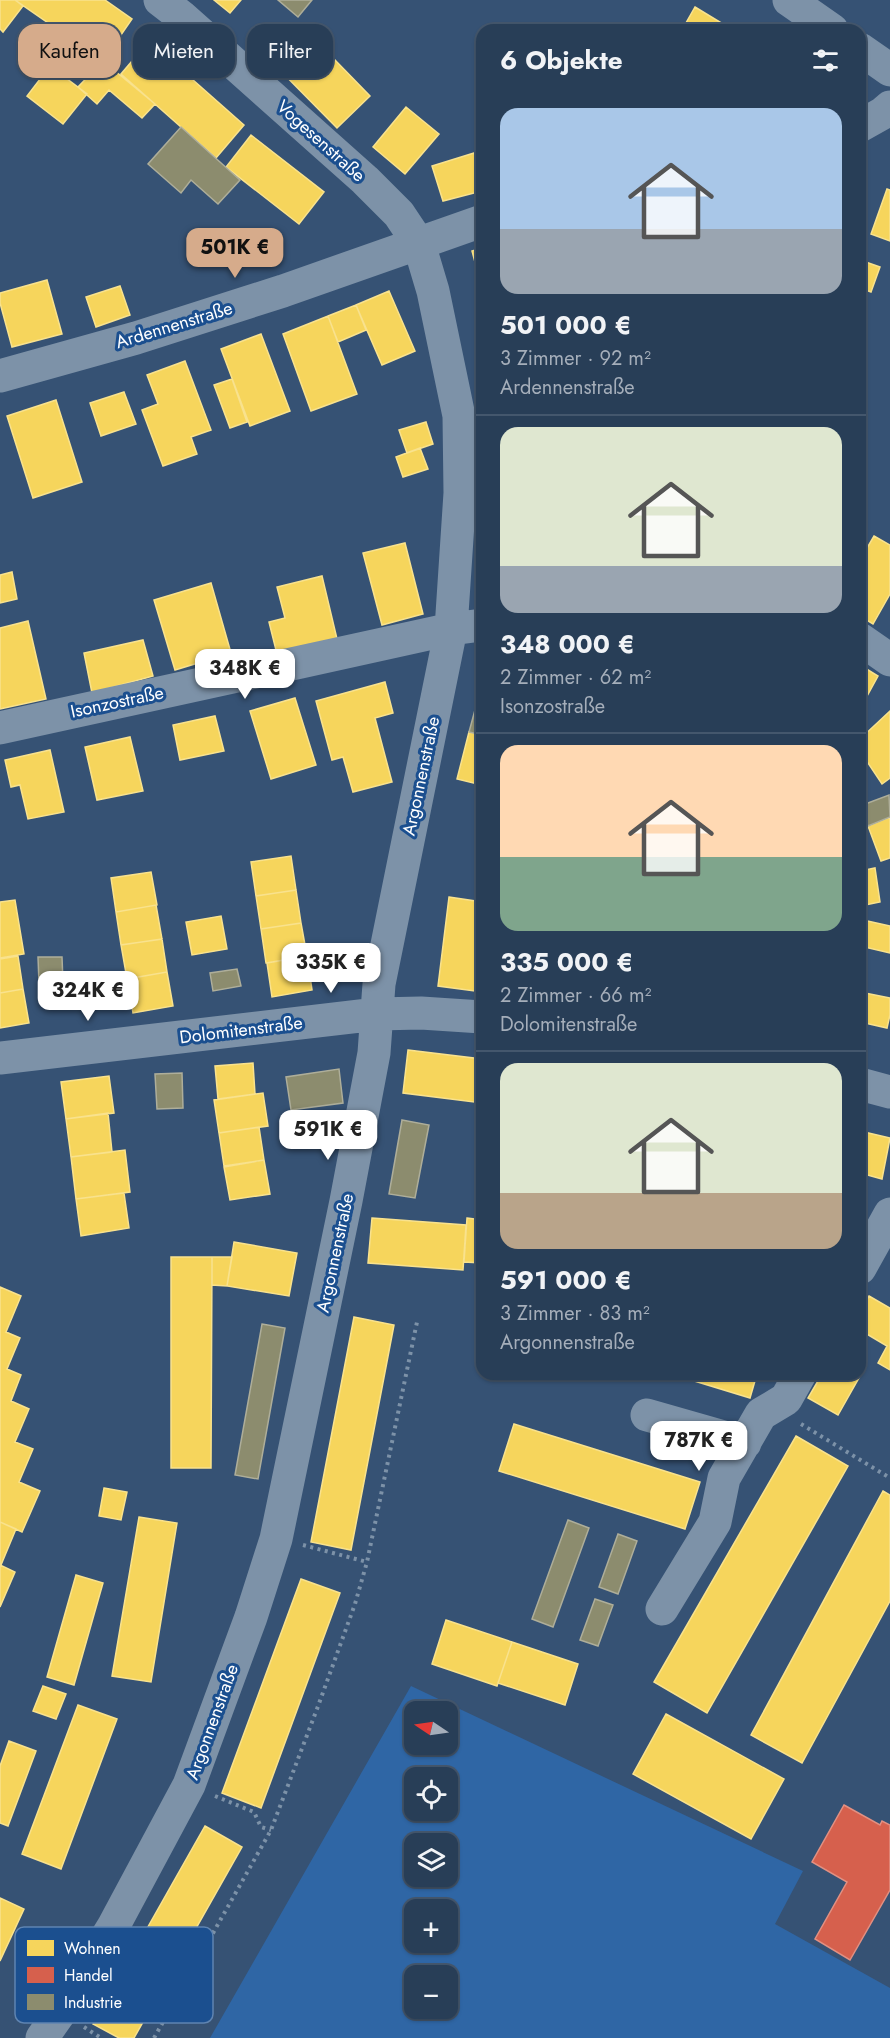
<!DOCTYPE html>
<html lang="de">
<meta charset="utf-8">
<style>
body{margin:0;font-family:Jost,sans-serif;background:#344961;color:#f1f3f6;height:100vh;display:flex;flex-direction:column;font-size:22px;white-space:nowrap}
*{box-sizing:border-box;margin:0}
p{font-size:20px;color:#a5aeba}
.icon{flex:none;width:33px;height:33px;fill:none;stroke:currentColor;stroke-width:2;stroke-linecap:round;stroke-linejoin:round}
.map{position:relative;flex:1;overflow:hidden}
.panel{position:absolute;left:476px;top:24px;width:390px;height:1356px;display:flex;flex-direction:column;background:#283e57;border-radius:18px;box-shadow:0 2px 4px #0004,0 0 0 2px #44576d}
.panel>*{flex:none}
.hud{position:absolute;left:18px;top:24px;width:368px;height:54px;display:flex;gap:12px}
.needle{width:39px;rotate:283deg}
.tools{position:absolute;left:404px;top:1701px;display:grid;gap:12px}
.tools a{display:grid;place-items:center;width:54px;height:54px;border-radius:12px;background:#283e57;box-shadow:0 2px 4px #0004,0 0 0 2px #44576d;font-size:30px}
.price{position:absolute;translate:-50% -51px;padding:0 14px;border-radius:12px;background:#fff;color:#222;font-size:20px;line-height:39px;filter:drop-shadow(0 2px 3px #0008)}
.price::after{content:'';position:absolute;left:50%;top:36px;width:18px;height:14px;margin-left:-9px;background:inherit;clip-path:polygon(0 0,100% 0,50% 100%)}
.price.current{background:#d6ab8b;color:#111}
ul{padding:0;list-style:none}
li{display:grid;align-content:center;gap:12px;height:318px;padding:0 24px}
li+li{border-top:2px solid #44576d}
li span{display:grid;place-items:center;height:186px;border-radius:18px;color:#555}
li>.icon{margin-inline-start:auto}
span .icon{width:108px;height:108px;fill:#fffc;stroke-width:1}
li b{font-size:26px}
h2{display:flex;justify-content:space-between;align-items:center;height:72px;padding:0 24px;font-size:26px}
.tag{padding:0 21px;border-radius:18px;background:#283e57;box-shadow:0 2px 4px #0004,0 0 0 2px #44576d;font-size:21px;line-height:54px}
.tag.current{background:#d6ab8b;color:#111}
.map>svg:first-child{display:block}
</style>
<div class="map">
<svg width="890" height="2038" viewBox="0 0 890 2038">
<rect width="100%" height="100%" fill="#365274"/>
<!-- green -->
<path fill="#2f66a5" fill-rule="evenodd" d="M 411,1686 L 803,1871 L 775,1924 L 890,1988 L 890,2038 L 210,2038 ZM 414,1712 L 447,1712 L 447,1744 L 414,1744 ZM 414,1778 L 447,1778 L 447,1810 L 414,1810 ZM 414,1844 L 447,1844 L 447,1876 L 414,1876 ZM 414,1910 L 447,1910 L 447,1942 L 414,1942 ZM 414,1976 L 447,1976 L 447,2008 L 414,2008 Z"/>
<!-- homes -->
<path fill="#f6d55c" stroke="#f9e28d" stroke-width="1.5" d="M 0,0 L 15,0 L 23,6 L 3,32 L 0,29 Z
M 15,0 L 105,0 L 132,19 L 103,61 Z
M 214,0 L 241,0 L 230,13 Z
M 695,7 L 733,30 L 682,30 Z
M 299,23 L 370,96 L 337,128 L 266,56 Z
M 149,41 L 244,125 L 216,158 L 121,74 Z
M 103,61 L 155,104 L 142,118 L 109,90 L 97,104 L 78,87 Z
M 50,66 L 87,94 L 63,124 L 27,96 Z
M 406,107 L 439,134 L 405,174 L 373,147 Z
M 251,135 L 324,192 L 299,224 L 226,167 Z
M 474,153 L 482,179 L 482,191 L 443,201 L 432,166 Z
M 887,189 L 890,190 L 890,241 L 871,234 Z
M 482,248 L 482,288 L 472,251 Z
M 860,260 L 880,267 L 871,292 L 860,288 Z
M 47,280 L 62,334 L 12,347 L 0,303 L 0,293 Z
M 120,286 L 130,315 L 96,327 L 86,297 Z
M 389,291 L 415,351 L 382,365 L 356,305 Z
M 356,305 L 366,330 L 338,342 L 328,316 Z
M 328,316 L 357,394 L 311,411 L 283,334 Z
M 261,334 L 290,411 L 250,426 L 221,349 Z
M 185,361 L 211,430 L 191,437 L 197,454 L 163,466 L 142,410 L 158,404 L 147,375 Z
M 232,379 L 247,422 L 230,428 L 214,385 Z
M 124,392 L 136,424 L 101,436 L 90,403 Z
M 56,400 L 82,482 L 33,498 L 7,416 Z
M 426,422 L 433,444 L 407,453 L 399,430 Z
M 420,448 L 428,469 L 403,477 L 396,457 Z
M 874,536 L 890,545 L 890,594 L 873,624 L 860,616 L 860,560 Z
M 405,543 L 423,614 L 382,625 L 363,553 Z
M 12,572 L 17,599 L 0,603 L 0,575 Z
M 322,576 L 337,639 L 277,654 L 269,622 L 285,618 L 277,587 Z
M 211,583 L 231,653 L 175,670 L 154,600 Z
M 28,621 L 46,699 L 0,709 L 0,628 Z
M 143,640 L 153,676 L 92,693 L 84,653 Z
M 860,665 L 878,676 L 860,709 Z
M 385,682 L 393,713 L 375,718 L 392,782 L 353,792 L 343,757 L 332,760 L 316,701 Z
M 295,698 L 316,765 L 271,779 L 250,711 Z
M 890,711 L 890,778 L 882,784 L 860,751 L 860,739 Z
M 215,716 L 224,751 L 180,760 L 173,725 Z
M 469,732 L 482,735 L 482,785 L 457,779 Z
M 130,737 L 143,791 L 97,800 L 85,747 Z
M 50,750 L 64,812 L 28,819 L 20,785 L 11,787 L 5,760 Z
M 890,817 L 890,858 L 881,861 L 868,826 Z
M 291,856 L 296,890 L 256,896 L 251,862 Z
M 875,868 L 880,902 L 860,906 L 860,871 Z
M 151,872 L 157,905 L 116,912 L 111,878 Z
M 296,890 L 301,923 L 261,929 L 256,896 Z
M 449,897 L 482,902 L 482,992 L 438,986 Z
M 15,900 L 24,954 L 0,958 L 0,902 Z
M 156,905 L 162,939 L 121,945 L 116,912 Z
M 221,916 L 227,949 L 192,955 L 186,922 Z
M 863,920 L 890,926 L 890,953 L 860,946 Z
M 301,923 L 307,956 L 266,963 L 261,929 Z
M 162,939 L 167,972 L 127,979 L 121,945 Z
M 355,945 L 362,975 L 330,982 L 324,952 Z
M 18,956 L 23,989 L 0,993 L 0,959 Z
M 307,956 L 312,990 L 272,997 L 267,963 Z
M 167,972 L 173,1006 L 133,1013 L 127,979 Z
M 23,989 L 29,1023 L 0,1028 L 0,993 Z
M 860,992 L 890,998 L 890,1015 L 887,1028 L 860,1022 Z
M 408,1050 L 482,1059 L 482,1103 L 403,1093 Z
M 253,1063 L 255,1094 L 218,1099 L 215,1066 Z
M 109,1076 L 114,1113 L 66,1119 L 61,1082 Z
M 263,1093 L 268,1126 L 219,1133 L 214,1100 Z
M 108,1113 L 112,1152 L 71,1157 L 66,1119 Z
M 259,1127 L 264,1160 L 224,1166 L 219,1133 Z
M 860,1131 L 890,1138 L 882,1179 L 860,1173 Z
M 125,1150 L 130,1192 L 76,1199 L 71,1157 Z
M 264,1160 L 270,1194 L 230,1200 L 224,1167 Z
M 124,1193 L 129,1228 L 81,1236 L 76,1199 Z
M 372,1218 L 466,1225 L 463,1270 L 368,1263 Z
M 467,1218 L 482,1220 L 482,1263 L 464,1262 Z
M 234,1242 L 297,1253 L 289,1296 L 227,1286 Z
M 171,1257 L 212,1257 L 211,1468 L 171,1468 Z
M 212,1257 L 232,1257 L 227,1286 L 212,1285 Z
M 0,1287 L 21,1296 L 6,1332 L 20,1338 L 7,1369 L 21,1375 L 11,1401 L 29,1409 L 15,1442 L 33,1449 L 19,1482 L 40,1491 L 22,1532 L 0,1522 Z
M 869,1296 L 890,1308 L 890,1370 L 878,1363 L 887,1346 L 860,1330 L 860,1313 Z
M 354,1317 L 394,1325 L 351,1550 L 311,1542 Z
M 679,1374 L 757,1374 L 750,1398 L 678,1376 Z
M 822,1374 L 856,1374 L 860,1376 L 838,1415 L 808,1398 Z
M 514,1424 L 700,1482 L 685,1529 L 499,1471 Z
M 796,1436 L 848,1466 L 707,1713 L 654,1682 Z
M 104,1488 L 127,1492 L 121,1520 L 99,1516 Z
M 883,1491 L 890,1495 L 890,1601 L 802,1763 L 751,1735 Z
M 139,1517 L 177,1523 L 151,1682 L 112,1676 Z
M 0,1522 L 16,1529 L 1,1565 L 0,1565 Z
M 0,1565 L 15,1572 L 0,1607 Z
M 76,1575 L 103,1583 L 74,1685 L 47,1677 Z
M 301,1579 L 340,1593 L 261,1808 L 222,1793 Z
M 446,1620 L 512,1642 L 497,1686 L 432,1664 Z
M 512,1642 L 578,1664 L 565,1705 L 498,1683 Z
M 43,1686 L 66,1694 L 56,1719 L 33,1711 Z
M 78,1705 L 117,1719 L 61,1869 L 22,1854 Z
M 666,1714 L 784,1779 L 751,1839 L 633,1774 Z
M 9,1741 L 36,1751 L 8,1826 L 0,1823 L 0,1766 Z
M 205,1826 L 242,1847 L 134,2038 L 119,2038 L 93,2024 Z
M 0,1898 L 24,1909 L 0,1961 Z"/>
<!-- shops -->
<path fill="#d6604d" stroke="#e29082" stroke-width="1.5" d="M 844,1805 L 880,1825 L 882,1821 L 890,1825 L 890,1890 L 850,1960 L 815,1939 L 847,1882 L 812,1862 Z"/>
<!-- industry -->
<path fill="#8c8c6e" stroke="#aeae9a" stroke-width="1.5" d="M 278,0 L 312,0 L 298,17 Z
M 181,127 L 240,180 L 218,204 L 191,180 L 181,193 L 148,164 Z
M 475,710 L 482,712 L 482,735 L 469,732 Z
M 889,795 L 890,817 L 868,826 L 860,806 Z
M 38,957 L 62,957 L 63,982 L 39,983 Z
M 237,969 L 241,986 L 213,991 L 210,973 Z
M 339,1069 L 343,1103 L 291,1110 L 286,1077 Z
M 182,1073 L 183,1108 L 157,1109 L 155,1074 Z
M 402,1120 L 429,1125 L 415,1198 L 389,1194 Z
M 262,1324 L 285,1328 L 258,1479 L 235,1475 Z
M 568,1520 L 589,1528 L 553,1627 L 532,1619 Z
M 618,1534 L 637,1541 L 618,1594 L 599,1587 Z
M 595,1599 L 613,1605 L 598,1646 L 580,1640 Z"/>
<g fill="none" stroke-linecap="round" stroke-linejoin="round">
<!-- path -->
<path stroke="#7d92a8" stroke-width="4" stroke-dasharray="3 4.5" stroke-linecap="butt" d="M 801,1424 L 890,1478
M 303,1545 L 367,1562
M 215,1796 L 254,1812 L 261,1827 L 271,1830
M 84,2027 L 101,2038
M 154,2038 L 271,1830 L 317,1709 L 355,1604 L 367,1562 L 417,1322"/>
<!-- minor -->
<path stroke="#7d92a8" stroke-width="33" d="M 789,0 L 832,30
M 860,49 L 890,70
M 860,126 L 883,113 L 890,107
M 0,376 L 136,338 L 283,291 L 482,221
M 860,639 L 890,660
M 0,728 L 451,629 L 482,625
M 0,1058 L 377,1014 L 421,1013 L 482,1017
M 860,1084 L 890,1092
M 860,1268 L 890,1214
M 647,1415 L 745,1443
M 662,1609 L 715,1522 L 724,1478 L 761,1414 L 786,1399 L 800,1374
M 42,2038 L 61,2011 L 113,1927 L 189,1785 L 251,1617 L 276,1539 L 346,1201 L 374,1053 L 379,984 L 451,629 L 460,493 L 459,416 L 433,291 L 419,244 L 399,214 L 365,180 L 182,17 L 160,0"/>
</g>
<g text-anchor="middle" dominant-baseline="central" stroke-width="6" stroke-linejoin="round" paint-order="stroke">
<!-- street labels -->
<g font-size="18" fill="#fff" stroke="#1b4f8f">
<text transform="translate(321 141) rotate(42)">Vogesenstraße</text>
<text transform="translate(174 325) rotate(-17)">Ardennenstraße</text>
<text transform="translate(117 702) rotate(-12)">Isonzostraße</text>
<text transform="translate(421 776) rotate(-78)">Argonnenstraße</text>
<text transform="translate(241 1030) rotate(-7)">Dolomitenstraße</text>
<text transform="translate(335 1253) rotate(-78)">Argonnenstraße</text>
<text transform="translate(212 1722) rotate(-70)">Argonnenstraße</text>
</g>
</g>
<!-- legend -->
<rect x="15" y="1927" width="198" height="96" rx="9" fill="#1b4f8f" stroke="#5f84b1" stroke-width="1.5"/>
<rect x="27" y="1940" width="27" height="16" fill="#f6d55c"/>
<rect x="27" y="1967" width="27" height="16" fill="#d6604d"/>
<rect x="27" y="1994" width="27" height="16" fill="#8c8c6e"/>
<g font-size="16" fill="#fff">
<text x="64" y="1954">Wohnen</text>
<text x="64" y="1981">Handel</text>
<text x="64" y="2008">Industrie</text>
</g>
</svg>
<div class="tools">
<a><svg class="needle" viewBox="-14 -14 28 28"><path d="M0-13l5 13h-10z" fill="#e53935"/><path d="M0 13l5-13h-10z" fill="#a5aeba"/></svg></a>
<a><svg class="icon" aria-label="locate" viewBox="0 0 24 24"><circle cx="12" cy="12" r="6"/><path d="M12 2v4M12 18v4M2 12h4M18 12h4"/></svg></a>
<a><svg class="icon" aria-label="layers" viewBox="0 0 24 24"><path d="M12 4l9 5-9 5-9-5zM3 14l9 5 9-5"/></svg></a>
<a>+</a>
<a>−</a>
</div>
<b class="price current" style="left:235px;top:279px">501K €</b>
<b class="price" style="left:245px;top:700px">348K €</b>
<b class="price" style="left:331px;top:994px">335K €</b>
<b class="price" style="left:88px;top:1022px">324K €</b>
<b class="price" style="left:328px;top:1161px">591K €</b>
<b class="price" style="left:699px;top:1472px">787K €</b>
<div class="hud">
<a class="tag current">Kaufen</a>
<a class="tag">Mieten</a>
<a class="tag">Filter</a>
</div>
<section class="panel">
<h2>6 Objekte<svg class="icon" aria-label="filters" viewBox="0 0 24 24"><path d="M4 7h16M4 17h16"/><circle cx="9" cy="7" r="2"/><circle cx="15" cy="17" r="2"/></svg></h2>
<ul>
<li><span style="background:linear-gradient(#a9c7e8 65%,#9aa5b1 0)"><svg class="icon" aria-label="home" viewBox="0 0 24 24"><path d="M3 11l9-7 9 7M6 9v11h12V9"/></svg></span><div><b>501 000 €</b><p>3 Zimmer · 92 m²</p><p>Ardennenstraße</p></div></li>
<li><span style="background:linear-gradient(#dfe7d0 75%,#9aa5b1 0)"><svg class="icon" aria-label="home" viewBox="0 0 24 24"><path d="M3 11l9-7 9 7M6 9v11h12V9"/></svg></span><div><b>348 000 €</b><p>2 Zimmer · 62 m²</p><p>Isonzostraße</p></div></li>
<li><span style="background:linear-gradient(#ffd9b3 60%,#7fa58c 0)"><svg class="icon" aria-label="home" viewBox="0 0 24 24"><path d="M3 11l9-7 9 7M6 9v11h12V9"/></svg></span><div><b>335 000 €</b><p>2 Zimmer · 66 m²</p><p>Dolomitenstraße</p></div></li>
<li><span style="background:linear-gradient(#dfe7d0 70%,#b9a48a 0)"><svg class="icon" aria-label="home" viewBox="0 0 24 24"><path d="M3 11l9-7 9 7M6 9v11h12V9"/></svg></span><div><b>591 000 €</b><p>3 Zimmer · 83 m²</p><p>Argonnenstraße</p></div></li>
</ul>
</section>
</div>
